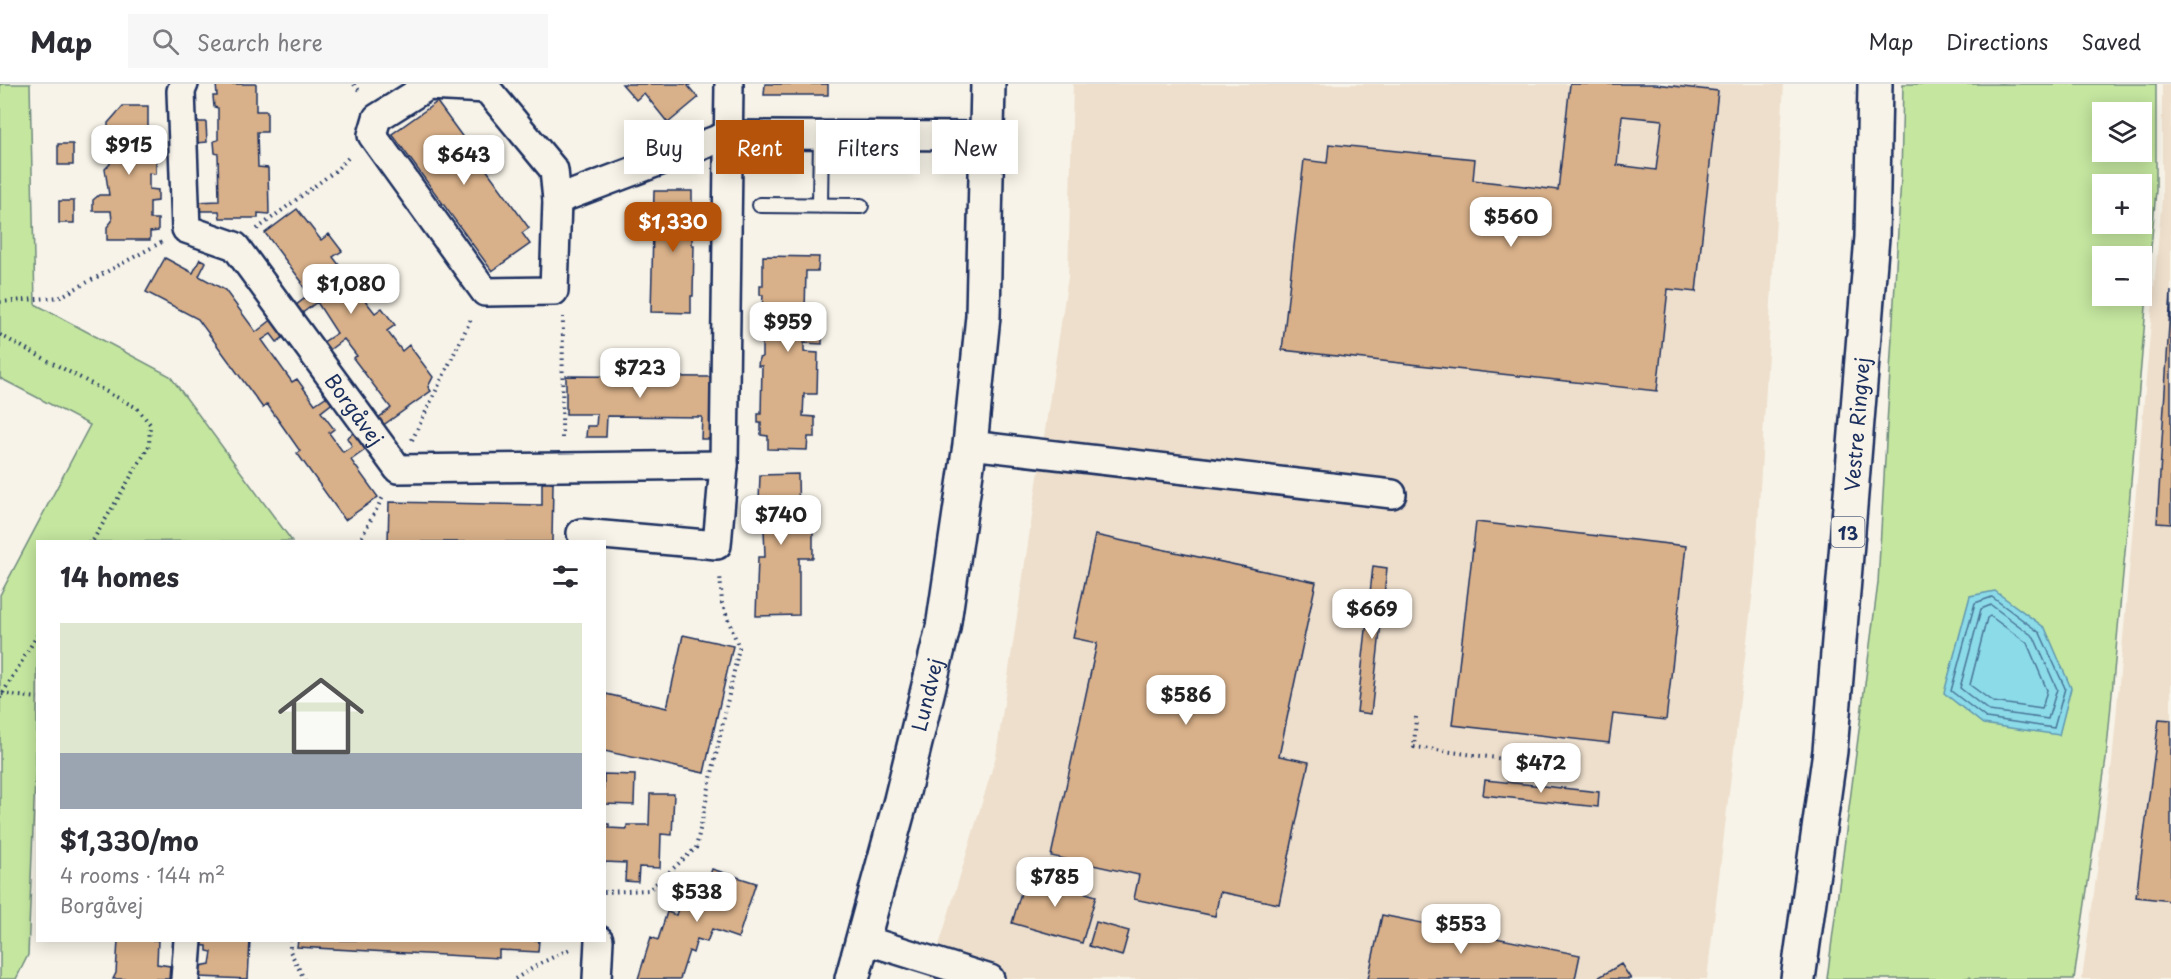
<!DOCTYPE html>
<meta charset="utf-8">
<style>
body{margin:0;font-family:"Playpen Sans",sans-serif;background:#f7f7f7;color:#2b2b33;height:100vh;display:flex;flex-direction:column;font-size:22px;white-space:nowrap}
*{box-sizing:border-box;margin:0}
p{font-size:20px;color:#7c7c81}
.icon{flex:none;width:33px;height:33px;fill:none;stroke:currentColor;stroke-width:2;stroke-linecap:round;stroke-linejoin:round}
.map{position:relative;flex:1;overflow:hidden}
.panel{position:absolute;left:36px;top:456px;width:570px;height:402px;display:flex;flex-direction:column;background:#fff;border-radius:0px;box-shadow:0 3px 15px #0003}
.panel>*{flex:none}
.hud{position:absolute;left:624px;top:36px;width:570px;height:54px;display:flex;gap:12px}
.controls{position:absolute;left:2092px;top:18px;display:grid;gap:12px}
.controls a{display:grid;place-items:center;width:60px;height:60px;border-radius:0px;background:#fff;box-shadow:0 3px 15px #0003;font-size:30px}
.price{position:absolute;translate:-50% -51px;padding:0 14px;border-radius:12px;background:#fff;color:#222;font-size:20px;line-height:39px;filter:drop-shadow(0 2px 3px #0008)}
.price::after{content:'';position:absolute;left:50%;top:36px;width:18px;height:14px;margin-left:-9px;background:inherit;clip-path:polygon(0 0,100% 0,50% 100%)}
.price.selected{background:#b45309;color:#fff}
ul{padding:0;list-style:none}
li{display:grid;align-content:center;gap:12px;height:318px;padding:0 24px}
li span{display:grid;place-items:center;height:186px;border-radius:0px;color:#555}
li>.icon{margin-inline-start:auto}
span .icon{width:108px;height:108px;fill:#fffc;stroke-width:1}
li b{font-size:26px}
h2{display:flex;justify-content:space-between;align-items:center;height:72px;padding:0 24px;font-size:26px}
.pill{padding:0 21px;border-radius:0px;background:#fff;box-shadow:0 3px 15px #0003;font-size:21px;line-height:54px}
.pill.selected{background:#b45309;color:#fff}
header{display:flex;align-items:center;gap:36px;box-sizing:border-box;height:84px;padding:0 30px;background:#fff;border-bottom:2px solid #e1e1e2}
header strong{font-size:28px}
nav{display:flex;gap:33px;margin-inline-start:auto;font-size:21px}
.search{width:420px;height:54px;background:#f7f7f7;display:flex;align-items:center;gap:15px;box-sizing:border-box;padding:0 21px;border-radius:0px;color:#7c7c81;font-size:22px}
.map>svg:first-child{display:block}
</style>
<header>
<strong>Map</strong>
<div class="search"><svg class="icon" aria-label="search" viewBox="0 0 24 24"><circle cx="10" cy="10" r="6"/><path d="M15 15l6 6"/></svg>Search here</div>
<nav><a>Map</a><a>Directions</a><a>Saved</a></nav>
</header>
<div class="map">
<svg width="2171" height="895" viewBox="0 0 2171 895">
<rect width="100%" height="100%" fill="#f7f3e8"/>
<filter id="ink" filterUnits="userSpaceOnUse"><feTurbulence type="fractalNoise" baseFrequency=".0167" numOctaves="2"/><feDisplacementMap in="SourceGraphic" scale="12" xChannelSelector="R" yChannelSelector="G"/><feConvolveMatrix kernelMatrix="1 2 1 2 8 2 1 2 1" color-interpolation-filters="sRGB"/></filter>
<g filter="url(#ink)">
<!-- built -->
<path fill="#eedfcc" d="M 1073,0 L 1784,0 L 1755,489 L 1707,895 L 929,895 L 996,672 L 1068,193 Z
M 2162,0 L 2171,0 L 2171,895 L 2082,895 L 2112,679 L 2162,114 Z"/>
<!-- green -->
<path fill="#c4e69f" stroke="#708a7e" stroke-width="1.5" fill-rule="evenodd" d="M 0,0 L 30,0 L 35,220 L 170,292 L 292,457 L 38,458 L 37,644 L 28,871 L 16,895 L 0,895 L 0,511 L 90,341 L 0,294 Z
M 1903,0 L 2156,0 L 2156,106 L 2125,468 L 2106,675 L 2074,895 L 1972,895 L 1970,893 L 1962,895 L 1827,895 L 1878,499 L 1901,94 ZM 2103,28 L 2142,28 L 2142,68 L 2103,68 ZM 2103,100 L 2142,100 L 2142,140 L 2103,140 ZM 2103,172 L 2142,172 L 2142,212 L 2103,212 Z"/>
<!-- water -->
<path fill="#8cdbe9" stroke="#5f96b1" stroke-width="1.5" d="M 1995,507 L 2045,544 L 2071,604 L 2059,651 L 1983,640 L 1944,609 L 1970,512 Z"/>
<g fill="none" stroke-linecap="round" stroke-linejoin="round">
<!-- shore -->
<path stroke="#487496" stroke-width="1.5" d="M 1992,513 L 2040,549 L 2065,604 L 2054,644 L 1986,634 L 1951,607 L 1975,519 Z
M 1991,521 L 2034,553 L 2057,605 L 2048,635 L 1989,627 L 1960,604 L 1981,525 Z
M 1990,532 L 2027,559 L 2047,606 L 2042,625 L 1993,618 L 1970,601 L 1987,534 Z"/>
</g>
<!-- building -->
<path fill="#d8b089" stroke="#1b2f5e" stroke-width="1.5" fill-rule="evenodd" d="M 216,0 L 256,0 L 256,27 L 267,27 L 267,48 L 257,48 L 258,83 L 268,84 L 269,130 L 258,129 L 258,134 L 220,134 L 219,127 L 197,127 L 196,118 L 219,117 L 218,70 L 215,69 L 214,57 L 218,56 L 218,24 L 214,23 L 213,12 L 217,12 Z
M 622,0 L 691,0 L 688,2 L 698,14 L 668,39 L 644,9 L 636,16 Z
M 765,0 L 828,0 L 828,11 L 764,11 Z
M 1570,0 L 1655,0 L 1718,7 L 1696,208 L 1668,205 L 1657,307 L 1282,266 L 1304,76 L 1327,79 L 1329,60 L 1475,75 L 1473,96 L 1558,106 ZM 1622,32 L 1662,36 L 1656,86 L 1617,81 Z
M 437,18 L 529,144 L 522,149 L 530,160 L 492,187 L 392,50 Z
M 123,22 L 148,22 L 148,44 L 157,45 L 157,58 L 149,58 L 149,76 L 156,76 L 156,90 L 149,89 L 149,105 L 158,106 L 158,117 L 150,118 L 150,135 L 158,135 L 158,147 L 150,148 L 150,156 L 107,156 L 107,143 L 112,137 L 111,127 L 93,127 L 93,116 L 99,111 L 109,111 L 105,85 L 110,80 L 110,71 L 103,70 L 103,55 L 108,50 L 108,39 Z
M 194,38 L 206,38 L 207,58 L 196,59 Z
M 58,60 L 73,60 L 73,81 L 58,81 Z
M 654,107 L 692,107 L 692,161 L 694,161 L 693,212 L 691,212 L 691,229 L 651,228 Z
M 59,117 L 74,117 L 74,139 L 59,139 Z
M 297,125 L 321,156 L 329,150 L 342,167 L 333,173 L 348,193 L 356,187 L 369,204 L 360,210 L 375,229 L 382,224 L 395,241 L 387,247 L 402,267 L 409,261 L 433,293 L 428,303 L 431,307 L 382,342 L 377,335 L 391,324 L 353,274 L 357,272 L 344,255 L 328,267 L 322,259 L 337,249 L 317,218 L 301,230 L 295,222 L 309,211 L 301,199 L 302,198 L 265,149 Z
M 763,172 L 819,173 L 818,187 L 806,187 L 805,227 L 822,228 L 822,260 L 804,259 L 804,268 L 818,269 L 817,310 L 804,310 L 803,332 L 815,333 L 815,353 L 808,353 L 807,366 L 768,365 L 768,352 L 761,351 L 761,339 L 758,339 L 758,330 L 761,330 L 762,282 L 758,282 L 759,274 L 762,273 L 762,256 L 769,256 L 770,227 L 762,227 L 763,211 L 760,211 L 760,202 L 763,202 Z
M 165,174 L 193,189 L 200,175 L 206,178 L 199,192 L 225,206 L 256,248 L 274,234 L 286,251 L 277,258 L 271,250 L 262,256 L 292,298 L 297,295 L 315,320 L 330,310 L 335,317 L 321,328 L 334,345 L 329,349 L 343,368 L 352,362 L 347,354 L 357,346 L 369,363 L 351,376 L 378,413 L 345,436 L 297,369 L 300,367 L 267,320 L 263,324 L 198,235 L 146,208 Z
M 2171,207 L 2171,440 L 2157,439 Z
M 566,292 L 712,293 L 711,355 L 701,355 L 702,333 L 607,332 L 606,353 L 586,353 L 587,342 L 596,342 L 597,330 L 566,330 Z
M 798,390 L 799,444 L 813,444 L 813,474 L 799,474 L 799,531 L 756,532 L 758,473 L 765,473 L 764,444 L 758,444 L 760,391 Z
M 542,399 L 553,399 L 552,458 L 388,458 L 389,418 L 542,421 Z
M 1476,438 L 1686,462 L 1666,636 L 1613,630 L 1609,659 L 1452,641 Z
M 1095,451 L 1316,498 L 1279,672 L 1309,678 L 1279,820 L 1220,808 L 1215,832 L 1134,815 L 1139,791 L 1051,772 L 1097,559 L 1073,554 Z
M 1373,482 L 1387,484 L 1371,630 L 1357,628 Z
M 683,551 L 733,562 L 704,689 L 604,667 L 606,610 L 667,624 Z
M 2159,635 L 2171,636 L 2171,817 L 2136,813 Z
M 604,690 L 635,691 L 634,721 L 604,720 Z
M 1485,696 L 1599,708 L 1598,723 L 1483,711 Z
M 650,710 L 674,710 L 672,751 L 661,750 L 660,784 L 639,783 L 638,798 L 625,797 L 626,779 L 605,778 L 604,784 L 604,740 L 609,740 L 609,744 L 627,745 L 627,741 L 649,741 Z
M 712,785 L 756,799 L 738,854 L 712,845 L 707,858 L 697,855 L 693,869 L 689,867 L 680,895 L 638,895 L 651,853 L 658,856 L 667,828 L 676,831 L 688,794 L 707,800 Z
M 1026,792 L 1060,802 L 1062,793 L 1081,799 L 1079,807 L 1096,812 L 1082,859 L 1012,839 Z
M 1382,831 L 1580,871 L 1575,895 L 1368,895 Z
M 1096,838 L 1129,847 L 1122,872 L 1089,862 Z
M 118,856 L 158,856 L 157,880 L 170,882 L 169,895 L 113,895 L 116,889 Z
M 197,856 L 250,856 L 248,895 L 199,893 L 200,882 L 210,880 L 212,868 L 207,867 L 207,862 L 196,861 Z
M 298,856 L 539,856 L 538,868 L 499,866 L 499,874 L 297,863 Z
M 1621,880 L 1631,895 L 1596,895 Z"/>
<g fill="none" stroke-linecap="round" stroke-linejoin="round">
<!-- lane casing -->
<g stroke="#1b2f5e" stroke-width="18">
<path id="lane" d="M 760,121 L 861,122
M 820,122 L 821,51"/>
</g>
<!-- street casing -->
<g stroke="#1b2f5e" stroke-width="32">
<g id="street">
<path id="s1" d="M 184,0 L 181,7 L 186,145 L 235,162 L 398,385 L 724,381"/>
<path d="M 428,2 L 487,5 L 554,86 L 557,116 L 554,207 L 485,208 L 372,51 L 377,34 Z"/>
<path d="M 557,116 L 729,51 L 988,52"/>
<path d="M 970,361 L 1392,410"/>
<path d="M 581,449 L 717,461 L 724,381 L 729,0"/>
<path d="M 865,856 L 990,895"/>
<path d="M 185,895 L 188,856"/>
<path d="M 597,895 L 599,856"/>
</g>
</g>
<!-- secondary casing -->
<g stroke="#1b2f5e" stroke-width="38">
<g id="secondary">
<path id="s2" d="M 852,895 L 901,716 L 943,544 L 970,361 L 983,232 L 988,0"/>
</g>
</g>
<!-- primary casing -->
<g stroke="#1b2f5e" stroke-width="38">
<g id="primary">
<path id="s3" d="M 1798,895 L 1830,667 L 1872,153 L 1875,0"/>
</g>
</g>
<!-- path -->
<path stroke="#1b2f5e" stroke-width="4" stroke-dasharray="1.5 4.5" stroke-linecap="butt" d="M 354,0 L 361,9
M 257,145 L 335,87 L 350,72
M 0,218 L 60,213 L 162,158
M 0,251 L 137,324 L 150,340 L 149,362 L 92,458
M 562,354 L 563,233
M 412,356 L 472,233
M 359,458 L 384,411
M 2,610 L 38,614
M 0,614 L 38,550
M 1416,633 L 1414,663 L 1556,682
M 604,808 L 649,806 L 696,764 L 739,564 L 722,519 L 720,490
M 290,856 L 290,867 L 304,895
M 515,895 L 541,879 L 570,865"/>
<!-- lane -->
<use href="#lane" stroke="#f7f3e8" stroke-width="14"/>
<!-- street -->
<use href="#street" stroke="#f7f3e8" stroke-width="27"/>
<!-- secondary -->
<use href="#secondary" stroke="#f7f3e8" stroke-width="33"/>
<!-- primary -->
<use href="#primary" stroke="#f7f3e8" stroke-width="33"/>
</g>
</g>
<g text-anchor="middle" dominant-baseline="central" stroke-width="6" stroke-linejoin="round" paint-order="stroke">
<!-- shield labels -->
<rect fill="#f7f3e8" stroke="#5d6a87" stroke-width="1.5" x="1831.5" y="433" width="33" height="30" rx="4.5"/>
<g font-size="18" font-weight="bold" fill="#1b2f5e">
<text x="1848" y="448">13</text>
</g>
<!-- street labels -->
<g font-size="20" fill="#1b2f5e" stroke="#f7f3e8">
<text stroke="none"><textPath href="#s1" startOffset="400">Borgåvej</textPath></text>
<text stroke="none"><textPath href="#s3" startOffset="558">Vestre Ringvej</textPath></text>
<text stroke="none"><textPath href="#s2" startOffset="294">Lundvej</textPath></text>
</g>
</g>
</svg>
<div class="controls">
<a><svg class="icon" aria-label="layers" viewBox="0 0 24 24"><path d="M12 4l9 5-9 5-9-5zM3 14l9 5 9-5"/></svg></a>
<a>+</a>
<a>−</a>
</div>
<b class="price" style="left:129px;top:92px">$915</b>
<b class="price" style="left:464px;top:102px">$643</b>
<b class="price" style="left:1511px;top:164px">$560</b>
<b class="price selected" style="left:673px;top:169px">$1,330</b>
<b class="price" style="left:351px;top:231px">$1,080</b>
<b class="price" style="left:788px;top:269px">$959</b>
<b class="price" style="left:640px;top:315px">$723</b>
<b class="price" style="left:781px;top:462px">$740</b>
<b class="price" style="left:1372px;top:556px">$669</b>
<b class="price" style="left:1186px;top:642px">$586</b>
<b class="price" style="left:1541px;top:710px">$472</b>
<b class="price" style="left:1055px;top:824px">$785</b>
<b class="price" style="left:697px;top:839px">$538</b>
<b class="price" style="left:1461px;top:871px">$553</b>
<div class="hud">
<a class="pill">Buy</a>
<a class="pill selected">Rent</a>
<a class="pill">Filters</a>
<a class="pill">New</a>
</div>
<section class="panel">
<h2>14 homes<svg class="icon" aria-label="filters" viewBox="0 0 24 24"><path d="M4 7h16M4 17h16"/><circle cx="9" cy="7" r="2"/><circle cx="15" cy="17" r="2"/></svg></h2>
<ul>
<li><span style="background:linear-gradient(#dfe7d0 70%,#9aa5b1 0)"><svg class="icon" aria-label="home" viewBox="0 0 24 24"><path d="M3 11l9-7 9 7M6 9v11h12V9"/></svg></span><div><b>$1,330/mo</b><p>4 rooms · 144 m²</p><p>Borgåvej</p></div></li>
</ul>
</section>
</div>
